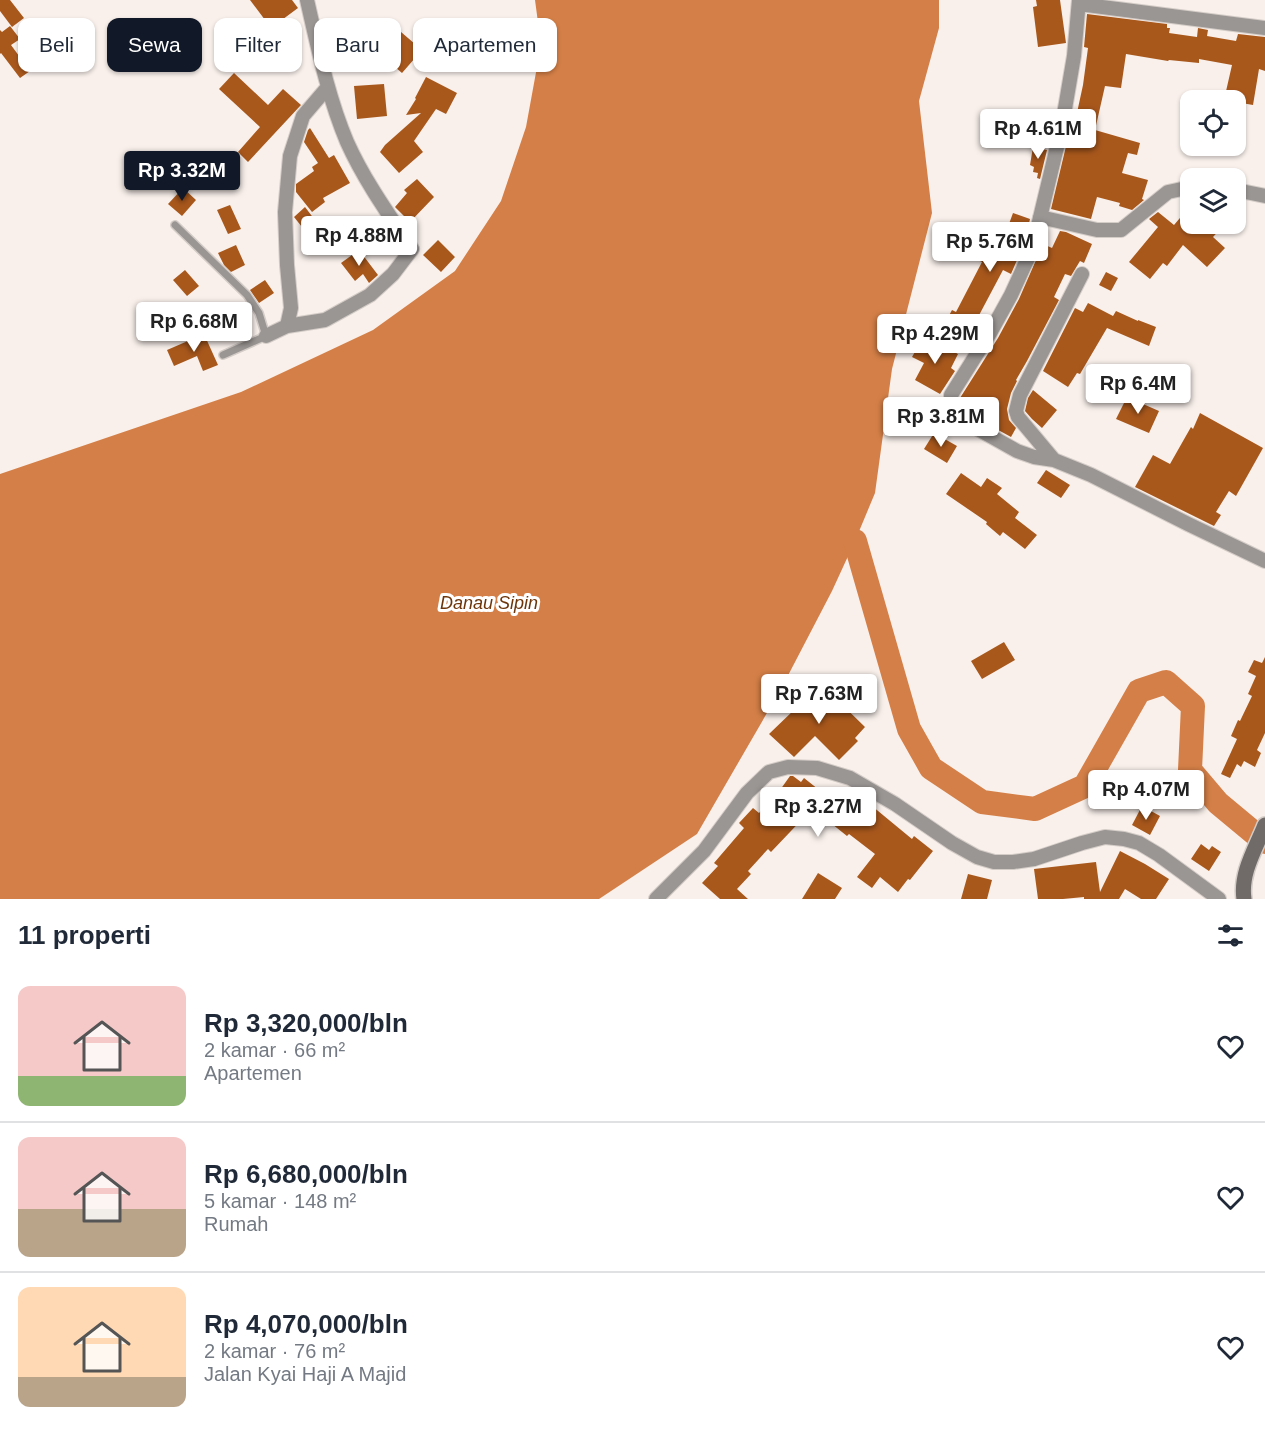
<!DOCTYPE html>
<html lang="id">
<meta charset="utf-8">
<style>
body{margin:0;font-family:Arial,sans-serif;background:#f6f6f7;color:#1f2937;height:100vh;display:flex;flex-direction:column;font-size:22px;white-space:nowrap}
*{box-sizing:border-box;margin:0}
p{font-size:20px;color:#747a83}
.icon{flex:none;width:33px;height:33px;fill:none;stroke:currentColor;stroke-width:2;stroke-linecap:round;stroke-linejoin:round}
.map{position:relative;height:899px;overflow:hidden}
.sheet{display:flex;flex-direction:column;background:#fff;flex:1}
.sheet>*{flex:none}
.banner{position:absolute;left:18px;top:18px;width:600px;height:54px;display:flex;gap:12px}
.buttons{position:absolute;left:1180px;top:90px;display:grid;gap:12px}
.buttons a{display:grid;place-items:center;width:66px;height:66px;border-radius:12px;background:#fff;box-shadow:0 2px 4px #0004;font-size:30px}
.price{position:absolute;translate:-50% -51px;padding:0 14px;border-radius:6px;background:#fff;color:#222;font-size:20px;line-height:39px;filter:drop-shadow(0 2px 3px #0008)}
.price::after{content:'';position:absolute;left:50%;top:36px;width:18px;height:14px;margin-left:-9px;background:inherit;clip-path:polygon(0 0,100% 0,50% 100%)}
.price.active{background:#111827;color:#fff}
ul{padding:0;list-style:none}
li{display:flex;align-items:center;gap:18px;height:150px;padding:0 18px}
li+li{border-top:2px solid #e0e1e3}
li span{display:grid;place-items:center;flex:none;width:168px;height:120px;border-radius:12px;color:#555}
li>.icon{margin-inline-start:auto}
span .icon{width:72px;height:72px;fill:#fffc;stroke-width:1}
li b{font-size:26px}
h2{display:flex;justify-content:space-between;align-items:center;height:72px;padding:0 18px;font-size:26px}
.pill{padding:0 21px;border-radius:12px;background:#fff;box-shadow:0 2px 4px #0004;font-size:21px;line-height:54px}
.pill.active{background:#111827;color:#fff}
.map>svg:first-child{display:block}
</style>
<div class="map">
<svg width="1265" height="899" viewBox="0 0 1265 899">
<rect width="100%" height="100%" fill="#f9f0eb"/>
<!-- water -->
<path fill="#d47f47" d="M 535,0 L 939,0 L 939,28 L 919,101 L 932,213 L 892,369 L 875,493 L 855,541 L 832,591 L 782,687 L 697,834 L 599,899 L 0,899 L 0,474 L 241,392 L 373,330 L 455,271 L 501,201 L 526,127 L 541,45 Z"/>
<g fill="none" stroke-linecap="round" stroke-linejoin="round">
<!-- river -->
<path stroke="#d47f47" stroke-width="24" d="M 855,541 L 909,729 L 931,768 L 982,802 L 1035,809 L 1085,786 L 1139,691 L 1166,682 L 1193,706 L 1190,770 L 1218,803 L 1265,842"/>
</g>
<!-- building -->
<path fill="#a9581c" d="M 0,0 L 10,0 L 24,18 L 12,27 L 0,11 Z
M 250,0 L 292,0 L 298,8 L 271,28 Z
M 1036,0 L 1060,0 L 1066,43 L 1038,47 L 1033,7 L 1037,6 Z
M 1087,14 L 1167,24 L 1167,28 L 1170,28 L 1169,33 L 1197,37 L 1198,28 L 1208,30 L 1207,36 L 1236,41 L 1238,34 L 1265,37 L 1265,71 L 1259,69 L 1253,105 L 1236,102 L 1236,100 L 1224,100 L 1232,65 L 1199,59 L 1199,63 L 1169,60 L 1168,61 L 1126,54 L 1121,88 L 1105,86 L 1095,130 L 1140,143 L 1137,155 L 1128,153 L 1122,173 L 1148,180 L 1142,199 L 1144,200 L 1132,210 L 1119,206 L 1120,203 L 1097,197 L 1091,219 L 1051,209 L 1072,121 L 1075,122 L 1083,85 L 1088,48 L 1084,47 Z
M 10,26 L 20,39 L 11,45 L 30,71 L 20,78 L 1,53 L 0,54 L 0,30 L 2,32 Z
M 401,32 L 422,50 L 402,73 L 381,55 Z
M 373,36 L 381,49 L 353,66 L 345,53 Z
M 234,73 L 268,105 L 283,89 L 301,105 L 248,162 L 238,152 L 260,127 L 219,89 Z
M 426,77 L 457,93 L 446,114 L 436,109 L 414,141 L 423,152 L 399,173 L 380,152 L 385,145 L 421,113 L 406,115 L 416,99 L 415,98 Z
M 384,84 L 387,116 L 357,119 L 354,86 Z
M 310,128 L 329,158 L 334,155 L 350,183 L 323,198 L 325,202 L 312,212 L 296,192 L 296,184 L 314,171 L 312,167 L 318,163 L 304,142 L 308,130 Z
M 1033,147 L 1047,150 L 1040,179 L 1037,178 L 1038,173 L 1033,172 L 1034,167 L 1030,165 Z
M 417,179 L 434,197 L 410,222 L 395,207 L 407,193 L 404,190 Z
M 183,188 L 196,200 L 182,216 L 168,204 Z
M 230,205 L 241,229 L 228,234 L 217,210 Z
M 305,207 L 321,228 L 310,237 L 294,217 Z
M 1158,212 L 1174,225 L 1185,212 L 1191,217 L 1191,224 L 1225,224 L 1213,237 L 1225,248 L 1207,267 L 1183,245 L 1167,266 L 1163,263 L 1150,279 L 1129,262 L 1158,227 L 1149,219 Z
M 1013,213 L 1030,219 L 1024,244 L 1011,274 L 1003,270 L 968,336 L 945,323 L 952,310 L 956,312 L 982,262 L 976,259 L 983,242 L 994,246 L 1000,230 L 1006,232 Z
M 1060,231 L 1066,232 L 1092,244 L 1084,263 L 1080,261 L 1071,276 L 1065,274 L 1054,297 L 1059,300 L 1027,361 L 1016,380 L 1017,381 L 1011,393 L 1007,409 L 1009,420 L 1016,428 L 1011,437 L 969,414 L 974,407 L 960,398 L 998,338 L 1019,299 L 1043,244 L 1052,248 Z
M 438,240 L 455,257 L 441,272 L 423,255 Z
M 236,245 L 245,265 L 231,272 L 224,265 L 218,253 Z
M 359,250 L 378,275 L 369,283 L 363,274 L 355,281 L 341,263 Z
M 185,270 L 199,286 L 187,296 L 173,280 Z
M 1106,272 L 1118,278 L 1111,291 L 1099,285 Z
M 265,280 L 274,293 L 259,303 L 250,290 Z
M 1088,303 L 1113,316 L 1116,311 L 1138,321 L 1138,320 L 1156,327 L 1149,346 L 1107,328 L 1080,374 L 1077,373 L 1068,387 L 1043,371 L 1075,308 L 1083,312 Z
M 204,334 L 218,365 L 203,371 L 197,356 L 174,366 L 167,350 Z
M 924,336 L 958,354 L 951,368 L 955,371 L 940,394 L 915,380 L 924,363 L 912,357 Z
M 1107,370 L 1126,381 L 1118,398 L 1098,388 Z
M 1033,390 L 1057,410 L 1042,428 L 1032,419 L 1025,411 L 1028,398 Z
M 1127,397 L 1159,411 L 1149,433 L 1116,419 Z
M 1200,413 L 1263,448 L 1236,496 L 1229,491 L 1216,512 L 1221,515 L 1214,526 L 1135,487 L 1153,455 L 1170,464 L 1191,427 L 1193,429 Z
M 934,433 L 957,446 L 947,463 L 924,449 Z
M 1046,470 L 1070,485 L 1061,498 L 1037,483 Z
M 961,473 L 981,487 L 987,478 L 1002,488 L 997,494 L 1019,512 L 1015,518 L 1037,535 L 1025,549 L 1003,532 L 1000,536 L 986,524 L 987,522 L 946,494 Z
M 1004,642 L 1015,660 L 982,679 L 971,661 Z
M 1265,657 L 1265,733 L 1257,750 L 1261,753 L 1255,767 L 1244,761 L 1241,767 L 1237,764 L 1230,778 L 1221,774 L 1237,739 L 1231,736 L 1238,720 L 1240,721 L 1252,696 L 1248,694 L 1256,676 L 1248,672 L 1254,660 L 1262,663 Z
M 821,684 L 865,727 L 855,738 L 858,741 L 839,760 L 815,736 L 794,757 L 769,734 Z
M 790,776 L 793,776 L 801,782 L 804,778 L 828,797 L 832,792 L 848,804 L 855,796 L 870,808 L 872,806 L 912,839 L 914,836 L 933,851 L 910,880 L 908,879 L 898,892 L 880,877 L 872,888 L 857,877 L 875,854 L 849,834 L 847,836 L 832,824 L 830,826 L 810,811 L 771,852 L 768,849 L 748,871 L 751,874 L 737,889 L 748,899 L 720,899 L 702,883 L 718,866 L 714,863 L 744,828 L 739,823 L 753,808 L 759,813 L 780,790 Z
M 1142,806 L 1160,816 L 1150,835 L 1132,825 Z
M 1201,844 L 1209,850 L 1212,846 L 1221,852 L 1209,871 L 1191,859 Z
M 1120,851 L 1145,864 L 1169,879 L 1156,899 L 1141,899 L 1125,889 L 1119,899 L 1084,899 L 1084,897 L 1063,899 L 1038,899 L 1034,869 L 1096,862 L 1100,892 Z
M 818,873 L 842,888 L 835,899 L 802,899 Z
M 968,874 L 992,880 L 987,899 L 961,899 Z"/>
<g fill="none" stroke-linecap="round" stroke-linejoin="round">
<!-- service casing -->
<g stroke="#d4ccc7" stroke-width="10">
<path id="service" d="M 175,225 L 247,295 L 259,313 L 266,336 L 223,355"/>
</g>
<!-- minor casing -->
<g stroke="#d4ccc7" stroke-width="16">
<path id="minor" d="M 1079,0 L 1074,56 L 1062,126 L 1033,247 L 1011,295 L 990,333 L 951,395 L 951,410 L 960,419 L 1017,451 L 1034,457 L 1054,460 L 1091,475 L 1188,524 L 1265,561
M 1079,4 L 1265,28
M 1236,190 L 1265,196
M 1040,217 L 1097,230 L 1121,230 L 1168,192 L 1191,187
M 287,326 L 291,308 L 287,265 L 285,212 L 290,156 L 303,116 L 327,88
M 266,336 L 287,326 L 325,320 L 370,295 L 393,274 L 412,249 C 389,215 364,180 347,142 C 328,97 318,48 307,0
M 1054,460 L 1018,417 L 1016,411 L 1020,395 L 1082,274
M 656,899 L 704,851 L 747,793 L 769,772 L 788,767 L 817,768 L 850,778 L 895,804 L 952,843 L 977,857 L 994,862 L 1013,862 L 1034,859 L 1082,843 L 1105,837 L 1124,839 L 1139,843 L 1159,855 L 1219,899"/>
</g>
<!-- secondary casing -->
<g stroke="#d4ccc7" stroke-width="18">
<path id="secondary" d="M 1244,899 C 1240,873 1256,848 1265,825"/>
</g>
<!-- service -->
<use href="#service" stroke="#9a9694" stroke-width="7"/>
<!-- minor -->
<use href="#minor" stroke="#9a9694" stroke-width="14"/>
<!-- secondary -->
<use href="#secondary" stroke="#706b68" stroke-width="15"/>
</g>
<g text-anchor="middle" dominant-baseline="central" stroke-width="6" stroke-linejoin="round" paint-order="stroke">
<!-- water labels -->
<g font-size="18" font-style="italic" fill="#6d350a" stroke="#fff">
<text x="489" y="603">Danau Sipin</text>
</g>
</g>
</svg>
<div class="buttons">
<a><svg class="icon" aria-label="locate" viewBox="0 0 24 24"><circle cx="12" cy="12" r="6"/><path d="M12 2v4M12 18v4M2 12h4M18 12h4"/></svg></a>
<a><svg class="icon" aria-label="layers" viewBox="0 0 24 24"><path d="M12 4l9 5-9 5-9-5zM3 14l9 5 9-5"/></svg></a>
</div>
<b class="price" style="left:1038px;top:160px">Rp 4.61M</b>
<b class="price active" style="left:182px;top:202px">Rp 3.32M</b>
<b class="price" style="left:359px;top:267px">Rp 4.88M</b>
<b class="price" style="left:990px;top:273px">Rp 5.76M</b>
<b class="price" style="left:194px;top:353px">Rp 6.68M</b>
<b class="price" style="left:935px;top:365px">Rp 4.29M</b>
<b class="price" style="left:1138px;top:415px">Rp 6.4M</b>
<b class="price" style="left:941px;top:448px">Rp 3.81M</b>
<b class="price" style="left:819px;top:725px">Rp 7.63M</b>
<b class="price" style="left:1146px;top:821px">Rp 4.07M</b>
<b class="price" style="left:818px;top:838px">Rp 3.27M</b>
<div class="banner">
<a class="pill">Beli</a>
<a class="pill active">Sewa</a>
<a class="pill">Filter</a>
<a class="pill">Baru</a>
<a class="pill">Apartemen</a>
</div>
</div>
<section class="sheet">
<h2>11 properti<svg class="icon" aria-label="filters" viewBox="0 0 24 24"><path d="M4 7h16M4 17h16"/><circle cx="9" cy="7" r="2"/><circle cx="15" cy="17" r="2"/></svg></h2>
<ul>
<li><span style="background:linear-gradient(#f6c9c9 75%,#8fb573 0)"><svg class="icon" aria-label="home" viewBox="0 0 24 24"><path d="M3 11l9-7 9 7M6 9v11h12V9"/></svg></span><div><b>Rp 3,320,000/bln</b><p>2 kamar · 66 m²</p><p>Apartemen</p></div><svg class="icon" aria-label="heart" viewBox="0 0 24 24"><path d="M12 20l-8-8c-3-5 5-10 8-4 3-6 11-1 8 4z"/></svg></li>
<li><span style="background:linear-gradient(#f6c9c9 60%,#b9a48a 0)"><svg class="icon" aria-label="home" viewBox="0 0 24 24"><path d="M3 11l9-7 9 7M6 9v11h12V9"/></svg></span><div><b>Rp 6,680,000/bln</b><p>5 kamar · 148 m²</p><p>Rumah</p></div><svg class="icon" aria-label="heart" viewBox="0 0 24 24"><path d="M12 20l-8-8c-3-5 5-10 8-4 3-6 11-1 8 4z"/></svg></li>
<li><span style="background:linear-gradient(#ffd9b3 75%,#b9a48a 0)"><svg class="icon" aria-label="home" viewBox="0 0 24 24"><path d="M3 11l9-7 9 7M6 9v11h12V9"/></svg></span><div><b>Rp 4,070,000/bln</b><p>2 kamar · 76 m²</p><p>Jalan Kyai Haji A Majid</p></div><svg class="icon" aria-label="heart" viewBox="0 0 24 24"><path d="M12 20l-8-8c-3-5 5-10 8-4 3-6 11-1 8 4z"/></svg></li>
</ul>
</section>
